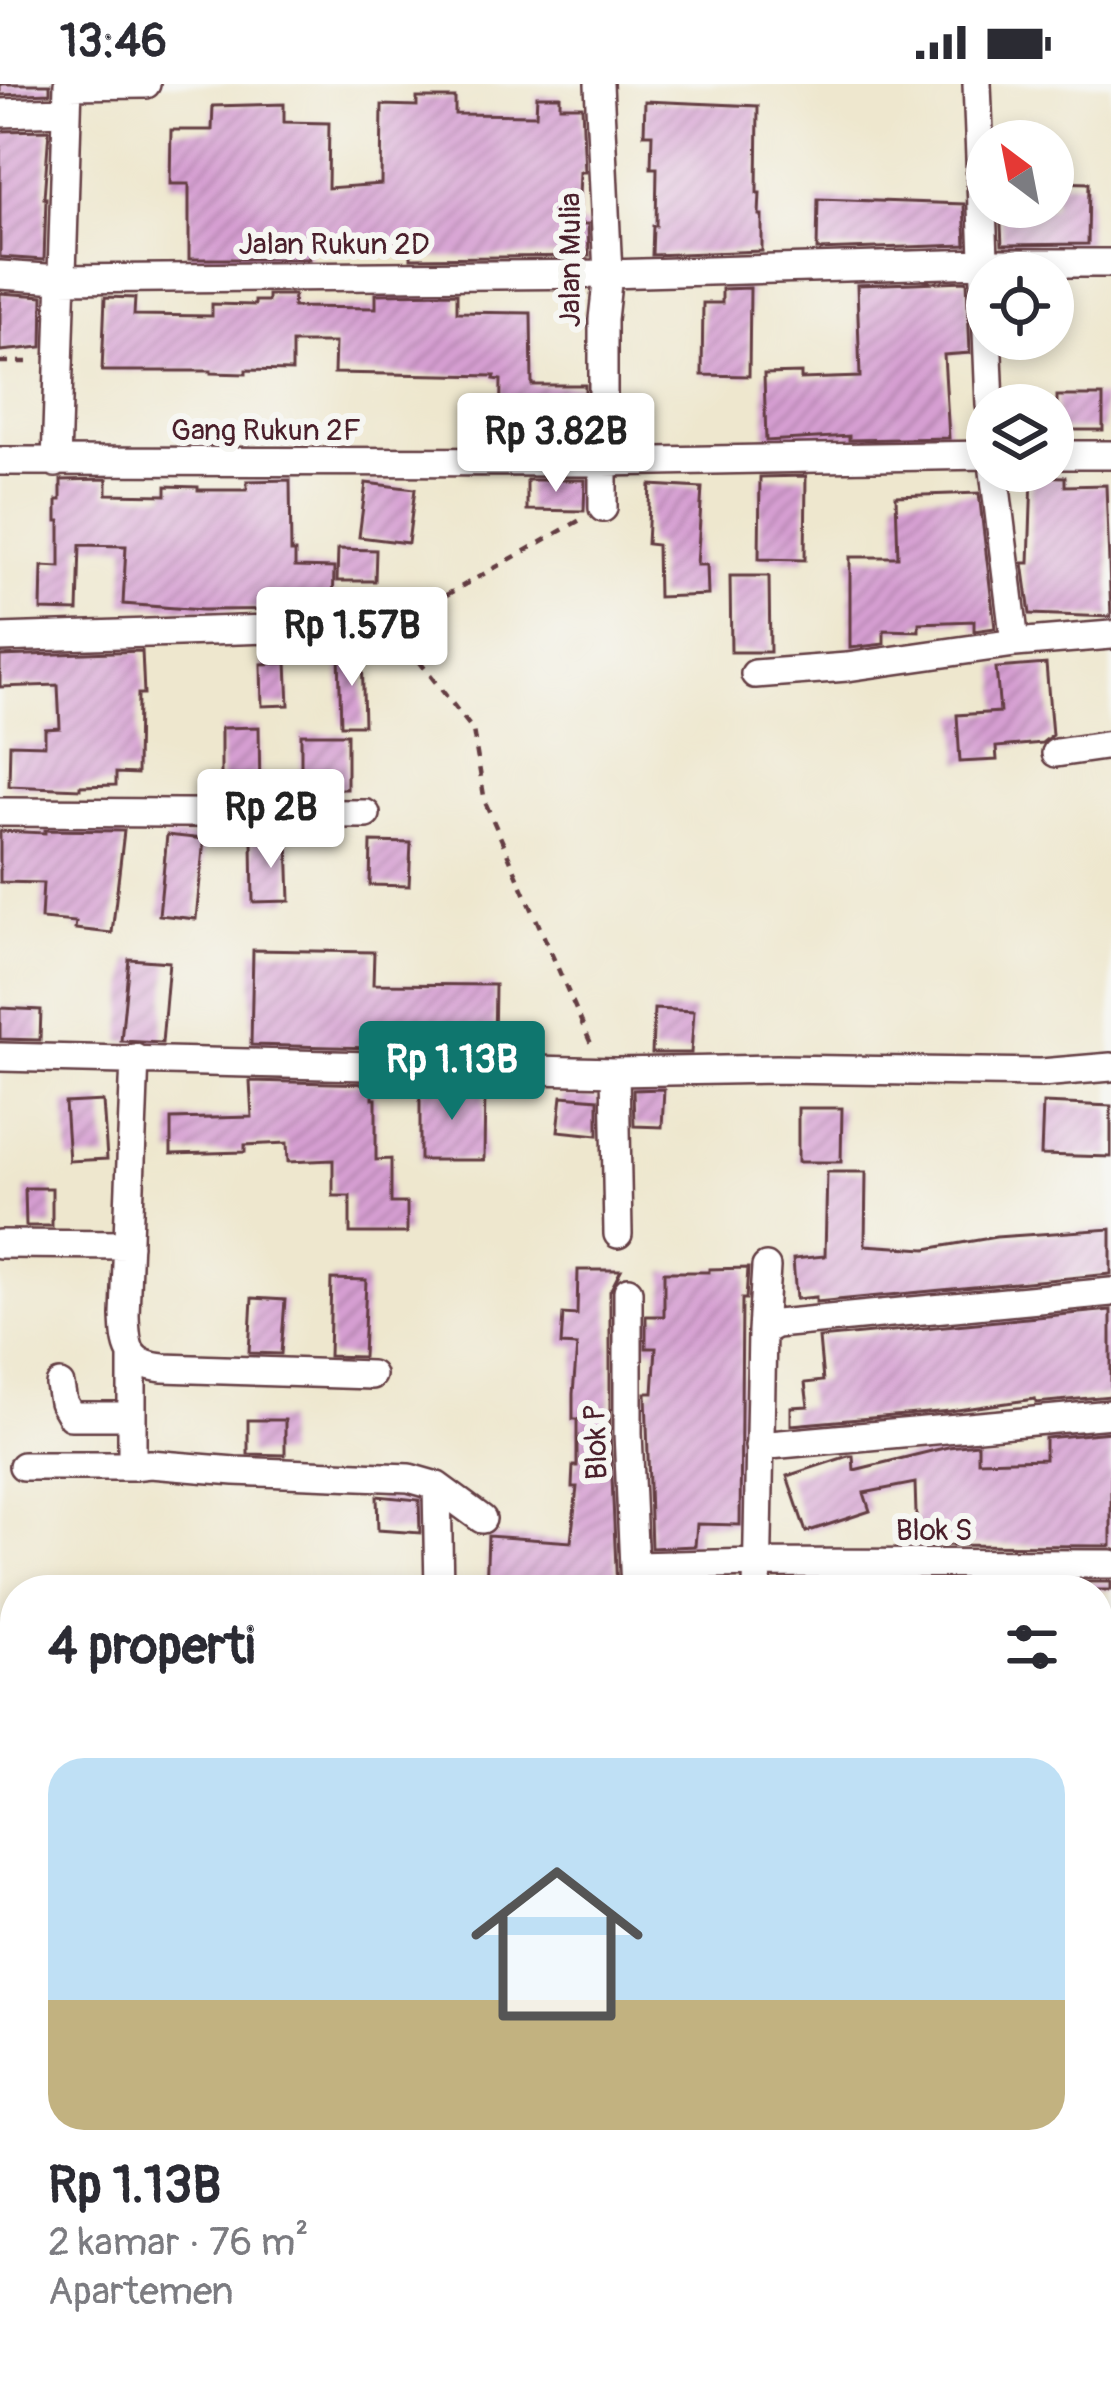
<!DOCTYPE html>
<html lang="id">
<meta charset="utf-8">
<style>
body{margin:0;font-family:Pangolin,sans-serif;background:#f7f7f7;color:#2b2b33;height:100vh;display:flex;flex-direction:column;font-size:45px;white-space:nowrap}
*{box-sizing:border-box;margin:0}
p{font-size:39px;color:#7c7c81}
.icon{flex:none;width:66px;height:66px;fill:none;stroke:currentColor;stroke-width:2;stroke-linecap:round;stroke-linejoin:round}
.map{position:relative;flex:1;overflow:hidden}
.side{position:absolute;left:0px;top:1491px;width:1113px;height:807px;display:flex;flex-direction:column;background:#fff;border-radius:48px 48px 0 0;box-shadow:0 6px 18px #0003}
.side>*{flex:none}
.needle{width:78px;rotate:328deg}
.tools{position:absolute;left:966px;top:36px;display:grid;gap:24px}
.tools a{display:grid;place-items:center;width:108px;height:108px;border-radius:50%;background:#fff;box-shadow:0 6px 18px #0003;font-size:60px}
.price{position:absolute;translate:-50% -102px;padding:0 27px;border-radius:12px;background:#fff;color:#222;font-size:39px;line-height:78px;filter:drop-shadow(0 3px 6px #0008)}
.price::after{content:'';position:absolute;left:50%;top:72px;width:36px;height:27px;margin-left:-18px;background:inherit;clip-path:polygon(0 0,100% 0,50% 100%)}
.price.on{background:#0f766e;color:#fff}
ul{padding:0;list-style:none}
li{display:grid;align-content:center;gap:24px;height:636px;padding:0 48px}
li span{display:grid;place-items:center;height:372px;border-radius:36px;color:#555}
li>.icon{margin-inline-start:auto}
span .icon{width:216px;height:216px;fill:#fffc;stroke-width:1}
li b{font-size:51px}
h2{display:flex;justify-content:space-between;align-items:center;height:144px;padding:0 48px;font-size:51px}
.status{display:flex;justify-content:space-between;align-items:center;height:84px;padding:0 60px;background:#fff;direction:ltr}
.status svg{height:33px;fill:currentColor}
.map>svg:first-child{display:block}
</style>
<div class="status"><b>13:46</b><svg viewBox="0 0 49 12"><path d="M0 12V9h3v3zM5 12V6h3v6zM10 12V3h3v9zM15 12V0h3v12zM26 1h20v11H26zM47 4h2v5h-2z"/></svg></div>
<div class="map">
<svg width="1111" height="2297" viewBox="0 0 1111 2297">
<defs>
<pattern id="building-hatch" width="6" height="6" patternUnits="userSpaceOnUse" patternTransform="scale(3)"><rect width="6" height="6" fill="#d69fd2"/><path d="M-1 1l2-2M0 6l6-6M5 7l2-2" fill="none" stroke="#b081ab"/></pattern>
</defs>
<rect width="100%" height="100%" fill="#f6f6f2"/>
<filter id="ink" filterUnits="userSpaceOnUse"><feTurbulence type="fractalNoise" baseFrequency=".00833" numOctaves="2"/><feDisplacementMap in="SourceGraphic" scale="24" xChannelSelector="R" yChannelSelector="G"/><feConvolveMatrix kernelMatrix="1 2 1 2 8 2 1 2 1" color-interpolation-filters="sRGB"/></filter>
<filter id="wash" filterUnits="userSpaceOnUse"><feTurbulence type="fractalNoise" baseFrequency=".004" numOctaves="4" result="noise"/><feDisplacementMap in="SourceGraphic" scale="48" xChannelSelector="R" yChannelSelector="G"/><feGaussianBlur stdDeviation="2.7" result="paint"/><feColorMatrix in="noise" values="0 0 0 0 0 0 0 0 0 0 0 0 0 0 0 0 0 1.4 0 .05"/><feComposite in="paint" operator="in"/></filter>
<g filter="url(#wash)">
<rect width="100%" height="100%" fill="#eee7ce"/>
<g id="blocks">
<!-- building -->
<path fill="url(#building-hatch)" d="M 0,0 L 50,0 L 50,9 L 0,11 Z
M 537,12 L 560,12 L 560,22 L 582,22 L 585,88 L 580,88 L 578,140 L 588,140 L 589,172 L 411,174 L 411,162 L 357,166 L 309,163 L 309,175 L 189,175 L 189,100 L 170,100 L 171,46 L 212,46 L 213,22 L 284,20 L 284,38 L 329,39 L 328,104 L 381,100 L 382,21 L 417,22 L 417,14 L 455,14 L 455,30 L 536,31 Z
M 645,17 L 758,22 L 757,109 L 760,109 L 759,131 L 762,131 L 762,167 L 652,171 L 653,142 L 656,142 L 657,84 L 651,84 L 652,50 L 644,50 Z
M 49,46 L 44,114 L 46,114 L 44,176 L 0,173 L 0,47 Z
M 1054,98 L 1089,99 L 1088,160 L 1002,161 L 1000,123 L 1054,123 Z
M 818,115 L 964,120 L 966,161 L 817,166 Z
M 967,197 L 970,269 L 944,271 L 949,354 L 849,356 L 849,352 L 766,357 L 764,290 L 801,289 L 801,295 L 860,293 L 857,201 Z
M 750,204 L 749,292 L 702,291 L 703,219 L 722,219 L 722,205 Z
M 0,209 L 43,212 L 42,263 L 0,267 Z
M 457,209 L 457,228 L 531,229 L 532,301 L 585,301 L 585,360 L 500,360 L 501,296 L 494,295 L 495,292 L 334,289 L 335,259 L 292,259 L 292,287 L 246,286 L 246,290 L 211,289 L 211,287 L 102,287 L 105,213 L 135,214 L 134,231 L 212,232 L 212,220 L 255,221 L 255,217 L 268,217 L 268,211 L 294,211 L 293,223 L 376,224 L 376,210 Z
M 1057,312 L 1103,312 L 1103,346 L 1057,346 Z
M 806,392 L 805,476 L 759,475 L 760,393 Z
M 1032,392 L 1065,393 L 1065,402 L 1106,401 L 1111,533 L 1030,530 L 1023,479 L 1029,479 Z
M 107,395 L 107,410 L 166,411 L 166,402 L 198,403 L 198,406 L 247,406 L 247,397 L 290,396 L 291,468 L 295,468 L 295,483 L 334,484 L 333,525 L 202,526 L 123,520 L 126,462 L 80,461 L 78,527 L 41,526 L 42,482 L 60,483 L 60,437 L 57,437 L 57,416 L 61,416 L 61,396 Z
M 527,396 L 585,396 L 584,427 L 527,426 Z
M 366,399 L 415,405 L 408,459 L 359,453 Z
M 650,401 L 702,404 L 697,481 L 707,481 L 708,511 L 658,513 L 657,461 L 647,460 Z
M 979,409 L 995,544 L 974,547 L 974,537 L 919,539 L 919,547 L 884,546 L 884,560 L 850,564 L 850,473 L 898,473 L 896,412 Z
M 338,465 L 376,466 L 375,497 L 337,497 Z
M 730,492 L 769,492 L 770,568 L 731,568 Z
M 142,567 L 144,610 L 138,610 L 137,690 L 116,689 L 116,701 L 80,702 L 80,705 L 9,702 L 10,660 L 45,661 L 45,645 L 60,644 L 58,601 L 0,603 L 0,572 Z
M 362,569 L 364,641 L 341,641 L 339,570 Z
M 287,579 L 289,621 L 262,622 L 261,580 Z
M 1046,580 L 1052,651 L 1042,659 L 996,663 L 997,676 L 960,678 L 957,631 L 1000,628 L 996,584 Z
M 259,643 L 260,711 L 221,711 L 221,644 Z
M 301,650 L 347,650 L 347,705 L 301,705 Z
M 45,746 L 124,747 L 112,849 L 75,845 L 76,838 L 41,835 L 43,799 L 0,798 L 0,747 L 45,749 Z
M 167,751 L 204,755 L 196,835 L 159,831 Z
M 288,756 L 290,817 L 253,818 L 252,757 Z
M 371,758 L 411,759 L 409,802 L 370,801 Z
M 253,866 L 374,868 L 373,900 L 495,901 L 494,960 L 484,960 L 484,967 L 419,965 L 419,960 L 374,960 L 374,964 L 251,961 Z
M 129,875 L 169,878 L 162,959 L 121,957 Z
M 0,924 L 41,926 L 40,956 L 0,955 Z
M 654,925 L 694,927 L 691,969 L 652,969 Z
M 250,997 L 373,1000 L 373,1015 L 376,1015 L 376,1076 L 391,1075 L 391,1119 L 407,1119 L 407,1149 L 350,1149 L 350,1112 L 333,1112 L 333,1076 L 288,1078 L 287,1059 L 245,1061 L 245,1068 L 171,1070 L 171,1035 L 252,1033 Z
M 420,1001 L 485,1003 L 484,1076 L 420,1076 Z
M 664,1005 L 662,1043 L 634,1042 L 633,1006 Z
M 562,1012 L 598,1015 L 598,1051 L 558,1047 Z
M 103,1017 L 107,1075 L 69,1077 L 65,1019 Z
M 1043,1019 L 1111,1022 L 1111,1073 L 1041,1071 Z
M 798,1024 L 842,1024 L 841,1078 L 798,1078 Z
M 827,1088 L 866,1088 L 865,1161 L 926,1165 L 996,1153 L 1111,1145 L 1111,1190 L 816,1218 L 816,1213 L 796,1215 L 793,1175 L 825,1172 Z
M 25,1104 L 52,1104 L 52,1142 L 26,1142 Z
M 748,1184 L 746,1215 L 742,1215 L 740,1441 L 697,1440 L 695,1462 L 651,1464 L 646,1309 L 653,1309 L 656,1264 L 646,1264 L 646,1232 L 664,1232 L 664,1188 L 709,1188 L 709,1185 Z
M 578,1186 L 621,1186 L 610,1207 L 610,1349 L 617,1506 L 486,1506 L 488,1452 L 571,1458 L 577,1403 L 572,1403 L 573,1382 L 577,1382 L 577,1335 L 573,1335 L 573,1310 L 577,1262 L 561,1261 L 563,1230 L 577,1231 Z
M 331,1195 L 366,1196 L 363,1273 L 329,1272 Z
M 252,1214 L 285,1216 L 281,1270 L 249,1269 Z
M 1111,1226 L 1111,1312 L 1036,1319 L 1035,1315 L 950,1327 L 791,1341 L 791,1323 L 808,1322 L 805,1299 L 823,1297 L 819,1254 Z
M 248,1336 L 285,1336 L 285,1371 L 248,1370 Z
M 1111,1348 L 1111,1462 L 917,1461 L 915,1399 L 864,1409 L 870,1427 L 806,1448 L 787,1392 L 848,1372 L 853,1372 L 854,1386 L 948,1363 L 978,1360 L 978,1377 L 1045,1375 L 1045,1354 Z
M 377,1412 L 419,1416 L 420,1449 L 378,1446 Z
M 877,1497 L 1111,1498 L 1111,1506 L 877,1506 Z"/>
</g>
</g>
<g filter="url(#ink)">
<use href="#blocks" fill-opacity="0" stroke="#633d43" stroke-width="3"/>
<g fill="none" stroke-linecap="round" stroke-linejoin="round">
<!-- minor casing -->
<g stroke="#633d43" stroke-width="32">
<path id="minor" d="M 599,0 L 608,190 L 603,235 L 603,424
M 977,0 L 990,321
M 68,1 L 146,0
M 0,29 L 66,27
M 0,191 L 61,195 L 608,190 L 983,179 L 1111,179
M 1053,371 L 1111,371
M 0,377 L 604,378 L 987,371
M 56,379 L 68,0
M 994,387 L 1015,559 L 1111,551
M 0,554 L 391,541
M 755,590 L 847,583 L 1015,559
M 1056,669 L 1111,661
M 0,728 L 366,730
M 0,973 L 615,988 L 777,985 L 1041,989 L 1111,983
M 135,974 L 125,1231 C 126,1263 127,1280 163,1284 L 371,1291
M 615,988 L 618,1150
M 0,1160 L 128,1161
M 628,1207 L 628,1349 L 635,1506
M 762,1247 L 766,1183
M 132,1271 L 132,1382 L 150,1380 L 235,1387 L 409,1394 L 437,1402 L 482,1435
M 60,1301 L 63,1318 L 71,1332 L 130,1332
M 759,1362 L 1111,1330
M 23,1382 L 132,1382
M 437,1402 L 439,1506
M 634,1482 L 757,1479 L 1111,1480
M 757,1506 L 762,1247 L 776,1240 L 1111,1208
M 1098,1607 L 1111,1607
M 1098,1738 L 1111,1738
M 1098,1900 L 1111,1900
M 679,2283 L 680,2297
M 210,2285 L 355,2286 L 481,2297
M 518,2297 L 530,2283"/>
</g>
<!-- path -->
<path stroke="#633d43" stroke-width="4.5" stroke-dasharray="9 9" stroke-linecap="butt" d="M 0,278 L 30,278
M 414,529 L 582,435
M 408,563 L 473,646 L 485,718 L 592,962"/>
<!-- minor -->
<use href="#minor" stroke="#fff" stroke-width="27"/>
</g>
</g>
<g text-anchor="middle" dominant-baseline="central" stroke-width="12" stroke-linejoin="round" paint-order="stroke">
<!-- street labels -->
<g font-size="30" fill="#4a1f2b" stroke="#f6f6f2">
<text x="334" y="160">Jalan Rukun 2D</text>
<text transform="translate(570 176) rotate(-90)">Jalan Mulia</text>
<text x="266" y="346">Gang Rukun 2F</text>
<text transform="translate(596 1358) rotate(-92)">Blok P</text>
<text x="934" y="1446">Blok S</text>
</g>
</g>
</svg>
<div class="tools">
<a><svg class="needle" viewBox="-14 -14 28 28"><path d="M0-13l5 13h-10z" fill="#e53935"/><path d="M0 13l5-13h-10z" fill="#7c7c81"/></svg></a>
<a><svg class="icon" aria-label="locate" viewBox="0 0 24 24"><circle cx="12" cy="12" r="6"/><path d="M12 2v4M12 18v4M2 12h4M18 12h4"/></svg></a>
<a><svg class="icon" aria-label="layers" viewBox="0 0 24 24"><path d="M12 4l9 5-9 5-9-5zM3 14l9 5 9-5"/></svg></a>
</div>
<b class="price" style="left:556px;top:411px">Rp 3.82B</b>
<b class="price" style="left:352px;top:605px">Rp 1.57B</b>
<b class="price" style="left:271px;top:787px">Rp 2B</b>
<b class="price on" style="left:452px;top:1039px">Rp 1.13B</b>
<section class="side">
<h2>4 properti<svg class="icon" aria-label="filters" viewBox="0 0 24 24"><path d="M4 7h16M4 17h16"/><circle cx="9" cy="7" r="2"/><circle cx="15" cy="17" r="2"/></svg></h2>
<ul>
<li><span style="background:linear-gradient(#bfe0f5 65%,#c2b280 0)"><svg class="icon" aria-label="home" viewBox="0 0 24 24"><path d="M3 11l9-7 9 7M6 9v11h12V9"/></svg></span><div><b>Rp 1.13B</b><p>2 kamar · 76 m²</p><p>Apartemen</p></div></li>
</ul>
</section>
</div>
